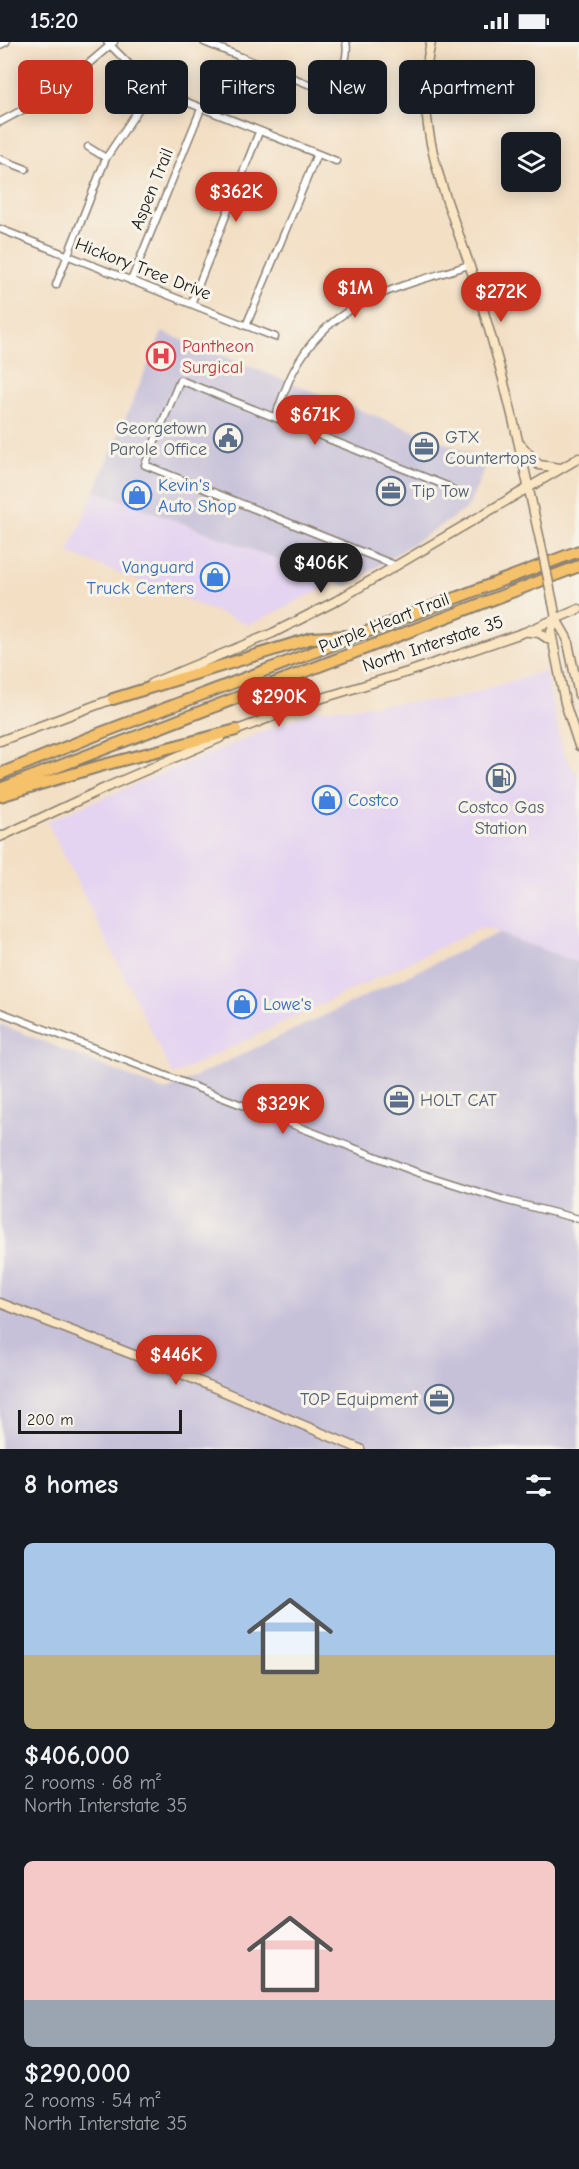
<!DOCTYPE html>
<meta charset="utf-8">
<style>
body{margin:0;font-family:"Comic Neue",sans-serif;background:#242831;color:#f1f3f6;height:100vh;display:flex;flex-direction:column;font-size:22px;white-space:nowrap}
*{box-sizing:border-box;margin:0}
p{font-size:20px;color:#9ea1a6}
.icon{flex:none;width:33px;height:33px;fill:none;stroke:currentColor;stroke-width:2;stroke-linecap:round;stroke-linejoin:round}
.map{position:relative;height:1407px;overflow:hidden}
.side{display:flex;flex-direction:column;background:#171b24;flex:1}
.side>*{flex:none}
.hud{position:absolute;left:18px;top:18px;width:543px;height:54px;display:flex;gap:12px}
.controls{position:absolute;left:501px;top:90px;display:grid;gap:12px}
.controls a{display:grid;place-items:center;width:60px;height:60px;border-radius:9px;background:#171b24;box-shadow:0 3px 15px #0003;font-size:30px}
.scale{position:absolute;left:18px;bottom:15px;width:164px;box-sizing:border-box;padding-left:6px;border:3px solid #1c1c1c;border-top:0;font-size:16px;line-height:21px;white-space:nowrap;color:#1c1c1c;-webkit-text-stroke:4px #f7f3e8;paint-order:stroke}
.price{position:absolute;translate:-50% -51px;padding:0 14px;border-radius:21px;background:#c8321e;color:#fff;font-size:20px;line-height:39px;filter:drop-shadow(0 2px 3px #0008)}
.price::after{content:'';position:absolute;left:50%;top:36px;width:18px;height:14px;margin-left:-9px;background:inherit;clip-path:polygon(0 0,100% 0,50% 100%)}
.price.active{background:#222;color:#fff}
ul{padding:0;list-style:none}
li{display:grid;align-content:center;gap:12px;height:318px;padding:0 24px}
li span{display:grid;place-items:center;height:186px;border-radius:9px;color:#555}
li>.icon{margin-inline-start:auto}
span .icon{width:108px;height:108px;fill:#fffc;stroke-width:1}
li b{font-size:26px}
h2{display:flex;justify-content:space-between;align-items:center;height:72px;padding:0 24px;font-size:26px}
.tag{padding:0 21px;border-radius:9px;background:#171b24;box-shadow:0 3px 15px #0003;font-size:21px;line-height:54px}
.tag.active{background:#c8321e;color:#fff}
.status{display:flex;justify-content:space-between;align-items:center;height:42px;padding:0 30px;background:#171b24;direction:ltr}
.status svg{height:16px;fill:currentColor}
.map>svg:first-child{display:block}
</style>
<div class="status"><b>15:20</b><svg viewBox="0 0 49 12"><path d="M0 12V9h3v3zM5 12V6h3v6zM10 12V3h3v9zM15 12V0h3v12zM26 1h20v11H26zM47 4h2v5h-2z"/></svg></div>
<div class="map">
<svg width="579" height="1407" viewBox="0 0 579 1407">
<rect width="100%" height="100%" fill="#f7f3e8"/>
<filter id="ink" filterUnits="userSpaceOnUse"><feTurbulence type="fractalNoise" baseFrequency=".0167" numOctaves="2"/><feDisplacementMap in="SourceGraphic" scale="12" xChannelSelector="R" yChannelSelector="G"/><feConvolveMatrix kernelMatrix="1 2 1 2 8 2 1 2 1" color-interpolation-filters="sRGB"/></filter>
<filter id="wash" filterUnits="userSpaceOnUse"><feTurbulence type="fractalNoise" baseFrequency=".008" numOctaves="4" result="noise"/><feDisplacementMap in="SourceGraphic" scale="24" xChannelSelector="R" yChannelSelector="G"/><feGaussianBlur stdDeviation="1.35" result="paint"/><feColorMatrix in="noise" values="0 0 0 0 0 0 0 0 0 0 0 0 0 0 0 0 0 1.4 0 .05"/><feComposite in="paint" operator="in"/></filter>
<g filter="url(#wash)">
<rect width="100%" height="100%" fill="#f3dfc4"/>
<!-- built -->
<path fill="#e4d3f1" d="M 95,448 L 336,540 L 249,583 L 68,511 Z
M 545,629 L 563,710 L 579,736 L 579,921 L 483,885 L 173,1033 L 47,779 L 315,668 L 454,657 Z"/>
<!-- industrial -->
<path fill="#c6c0d9" d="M 162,290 L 488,418 L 468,466 L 347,544 L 95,448 Z
M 498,891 L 579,921 L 579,1407 L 0,1407 L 0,982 L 165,1049 Z"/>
</g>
<g filter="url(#ink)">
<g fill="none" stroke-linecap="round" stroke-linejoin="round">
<!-- street casing -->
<g stroke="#887e70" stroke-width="9">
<path id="street" d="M 107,0 L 139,32 L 169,53 L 336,119
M 204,0 L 308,42 C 314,43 321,45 327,43 C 342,36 349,14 346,0
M 0,3 L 6,0
M 0,80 L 54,51 L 114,0
M 88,105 L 106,116
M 0,117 L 26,127
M 0,187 L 275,295
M 131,239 L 201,67
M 56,243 L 106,116 L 154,44
M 191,262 L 259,90
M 246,284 L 317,112
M 275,375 C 281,360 286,343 294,328 C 332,256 399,246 469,223
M 397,524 L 145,423 L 180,338 L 447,444 L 459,452
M 0,970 L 416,1130 L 504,1158 L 579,1177"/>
</g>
<!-- secondary casing -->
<g stroke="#887e70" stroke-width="11">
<path id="secondary" d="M 431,0 C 413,78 442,144 467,216 C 478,248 487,280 496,312 C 514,373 526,436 540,498
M 520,402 L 539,423 L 560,426
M 553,561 L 556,577 L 567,596 L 579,653
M 556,577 L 551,590 L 565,661 L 579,704
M 529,590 L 539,591 L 553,600
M 152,641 L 273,591 L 336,559 L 579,416
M 232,690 L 316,658 L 411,629 L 525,590 L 579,567
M 0,699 L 118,655
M 0,795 L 107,745 L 220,696
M 0,1261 L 165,1325 L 360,1407"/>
</g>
<!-- highway casing -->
<g stroke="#887e70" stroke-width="14">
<path id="highway" d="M 113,657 L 312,596 L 346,594
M 0,732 L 101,691 L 579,509
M 0,747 L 579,524
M 0,754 L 100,724 L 236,688"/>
</g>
<!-- street -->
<use href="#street" stroke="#fff" stroke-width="6"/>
<!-- secondary -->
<use href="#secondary" stroke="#fbe6c4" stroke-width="8"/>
<!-- highway -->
<use href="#highway" stroke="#f5c16b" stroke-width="10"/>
<!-- secondary-bridge casing -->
<g stroke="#887e70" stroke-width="11" stroke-linecap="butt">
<path id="secondary-bridge" d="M 540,498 L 553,561"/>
</g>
<!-- secondary-bridge -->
<use href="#secondary-bridge" stroke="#fbe6c4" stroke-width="8"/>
</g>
</g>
<!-- icons -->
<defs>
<g id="hospital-ring" transform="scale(1.5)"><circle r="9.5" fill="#f7f3e8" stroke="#e0444e" stroke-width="1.5"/><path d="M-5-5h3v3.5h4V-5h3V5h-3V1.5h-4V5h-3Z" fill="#e0444e"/></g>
<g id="civic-ring" transform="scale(1.5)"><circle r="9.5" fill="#f7f3e8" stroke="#5c6f8a" stroke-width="1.5"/><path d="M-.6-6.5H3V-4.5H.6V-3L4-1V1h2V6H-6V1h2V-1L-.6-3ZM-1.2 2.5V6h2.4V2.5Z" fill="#5c6f8a"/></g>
<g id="office-ring" transform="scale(1.5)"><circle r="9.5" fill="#f7f3e8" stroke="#5c6f8a" stroke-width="1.5"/><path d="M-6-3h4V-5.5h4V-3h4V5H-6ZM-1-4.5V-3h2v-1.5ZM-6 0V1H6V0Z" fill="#5c6f8a"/></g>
<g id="shop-ring" transform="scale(1.5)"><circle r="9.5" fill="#f7f3e8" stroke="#3f7fe0" stroke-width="1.5"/><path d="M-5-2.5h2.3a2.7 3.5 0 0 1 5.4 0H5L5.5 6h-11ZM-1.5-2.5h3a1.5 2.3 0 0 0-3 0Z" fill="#3f7fe0"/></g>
<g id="fuel-ring" transform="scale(1.5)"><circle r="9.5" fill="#f7f3e8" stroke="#5c6f8a" stroke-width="1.5"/><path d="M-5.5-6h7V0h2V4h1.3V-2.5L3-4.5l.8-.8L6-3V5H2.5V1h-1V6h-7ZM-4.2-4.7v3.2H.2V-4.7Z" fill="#5c6f8a"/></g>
</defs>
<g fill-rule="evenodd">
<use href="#hospital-ring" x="161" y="314"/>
<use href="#civic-ring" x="228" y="396"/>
<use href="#office-ring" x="424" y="405"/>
<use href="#office-ring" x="391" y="449"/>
<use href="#shop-ring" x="137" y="453"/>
<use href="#shop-ring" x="215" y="535"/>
<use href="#fuel-ring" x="501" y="736"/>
<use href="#shop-ring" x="327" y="758"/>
<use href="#shop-ring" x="242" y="962"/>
<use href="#office-ring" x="399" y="1058"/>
<use href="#office-ring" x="439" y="1357"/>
</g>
<g text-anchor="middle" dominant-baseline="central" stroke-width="6" stroke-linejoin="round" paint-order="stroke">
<!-- street labels -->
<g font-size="18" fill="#1c1c1c" stroke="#f7f3e8">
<text transform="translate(152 147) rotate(-68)">Aspen Trail</text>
<text transform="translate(143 227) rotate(21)">Hickory Tree Drive</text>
<text transform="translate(384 581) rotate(-21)">Purple Heart Trail</text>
<text transform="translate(433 602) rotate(-18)">North Interstate 35</text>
</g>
<!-- health labels -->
<g font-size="18" fill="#be3a42" stroke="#f7f3e8" text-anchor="start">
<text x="182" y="304">Pantheon<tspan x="182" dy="21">Surgical</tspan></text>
</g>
<!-- service labels -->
<g font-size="18" fill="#4e5e75" stroke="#f7f3e8" text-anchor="start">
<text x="207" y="386" text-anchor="end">Georgetown<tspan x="207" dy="21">Parole Office</tspan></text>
<text x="445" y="395">GTX<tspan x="445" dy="21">Countertops</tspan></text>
<text x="412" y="449">Tip Tow</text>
<text x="501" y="765" text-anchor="middle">Costco Gas<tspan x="501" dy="21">Station</tspan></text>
<text x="420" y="1058">HOLT CAT</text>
<text x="418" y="1357" text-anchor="end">TOP Equipment</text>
</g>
<!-- shop labels -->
<g font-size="18" fill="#366cbe" stroke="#f7f3e8" text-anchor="start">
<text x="158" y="443">Kevin's<tspan x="158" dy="21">Auto Shop</tspan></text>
<text x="194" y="525" text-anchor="end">Vanguard<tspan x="194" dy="21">Truck Centers</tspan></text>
<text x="348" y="758">Costco</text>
<text x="263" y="962">Lowe's</text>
</g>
</g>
</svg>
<div class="controls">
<a><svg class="icon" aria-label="layers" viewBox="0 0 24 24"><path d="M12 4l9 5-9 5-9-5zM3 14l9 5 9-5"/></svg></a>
</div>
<div class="scale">200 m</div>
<b class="price" style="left:236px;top:181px">$362K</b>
<b class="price" style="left:355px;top:277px">$1M</b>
<b class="price" style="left:501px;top:281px">$272K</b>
<b class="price" style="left:315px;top:404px">$671K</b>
<b class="price active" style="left:321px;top:552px">$406K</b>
<b class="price" style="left:279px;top:686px">$290K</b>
<b class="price" style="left:283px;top:1093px">$329K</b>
<b class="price" style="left:176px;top:1344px">$446K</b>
<div class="hud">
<a class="tag active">Buy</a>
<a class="tag">Rent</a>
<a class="tag">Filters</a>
<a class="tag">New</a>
<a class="tag">Apartment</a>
</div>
</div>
<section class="side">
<h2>8 homes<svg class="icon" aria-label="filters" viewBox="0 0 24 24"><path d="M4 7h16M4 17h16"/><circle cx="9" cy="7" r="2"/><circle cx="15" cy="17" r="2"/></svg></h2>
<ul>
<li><span style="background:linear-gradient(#a9c7e8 60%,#c2b280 0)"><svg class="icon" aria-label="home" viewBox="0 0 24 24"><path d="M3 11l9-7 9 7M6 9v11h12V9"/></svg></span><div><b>$406,000</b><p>2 rooms · 68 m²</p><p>North Interstate 35</p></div></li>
<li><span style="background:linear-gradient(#f6c9c9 75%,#9aa5b1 0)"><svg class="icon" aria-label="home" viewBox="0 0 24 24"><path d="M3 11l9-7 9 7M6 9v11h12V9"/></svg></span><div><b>$290,000</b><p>2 rooms · 54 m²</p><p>North Interstate 35</p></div></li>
</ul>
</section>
